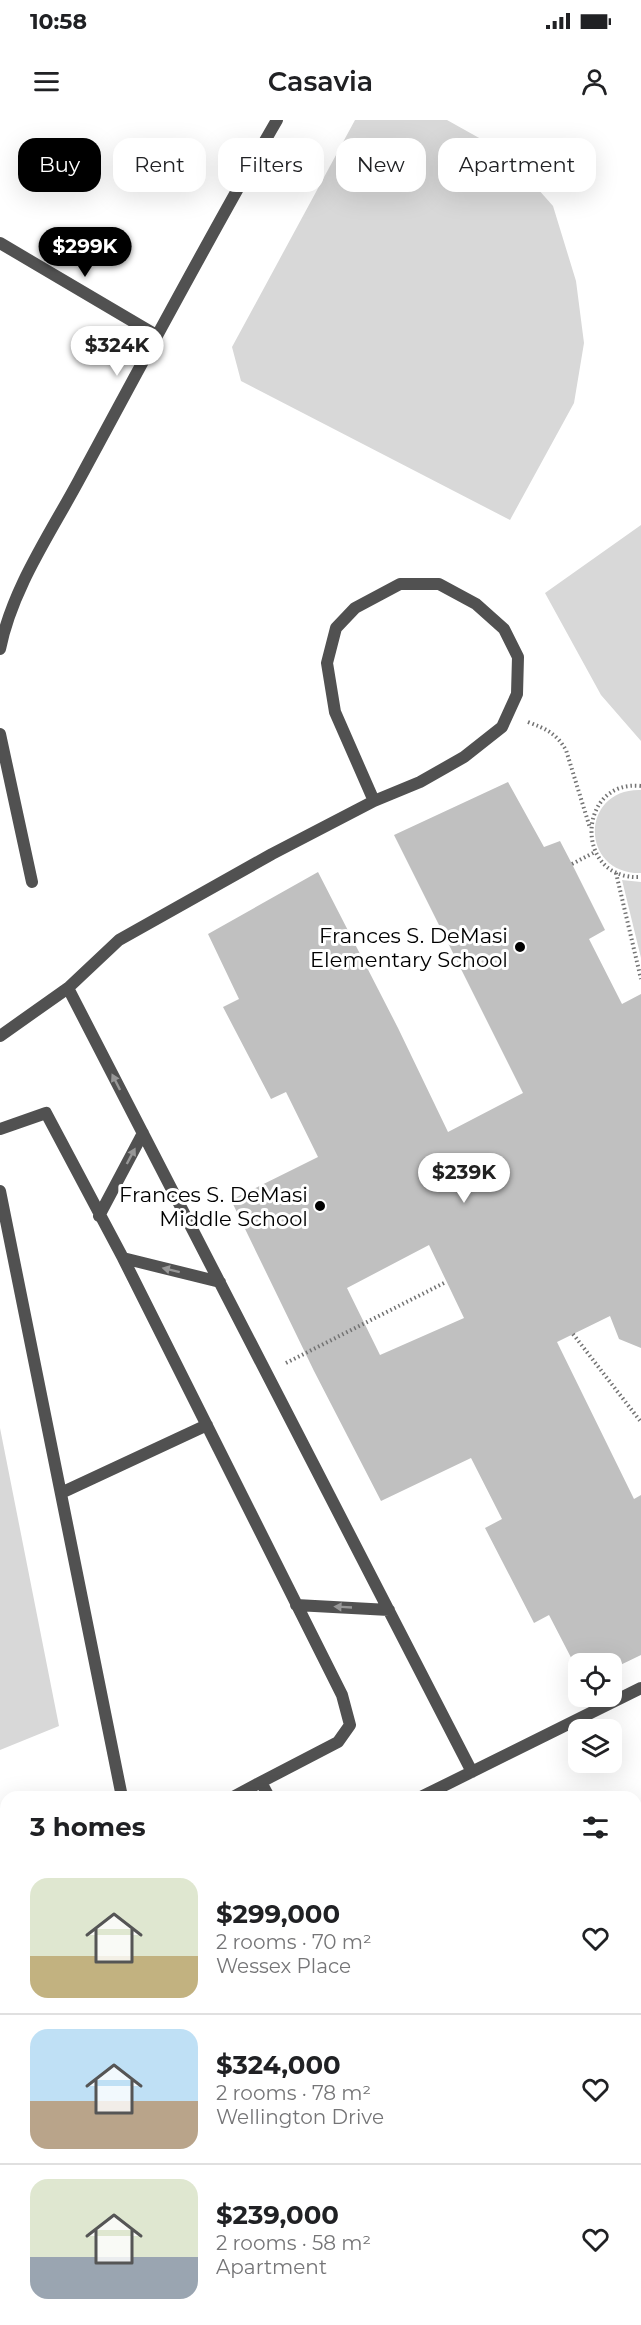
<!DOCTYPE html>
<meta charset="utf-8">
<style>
body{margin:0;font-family:Montserrat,sans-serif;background:#f6f6f6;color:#202124;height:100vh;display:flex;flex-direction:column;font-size:22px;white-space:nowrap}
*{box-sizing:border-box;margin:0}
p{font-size:20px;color:#757577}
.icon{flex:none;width:33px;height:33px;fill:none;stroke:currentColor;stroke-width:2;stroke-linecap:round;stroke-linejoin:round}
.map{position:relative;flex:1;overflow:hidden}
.drawer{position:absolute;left:0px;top:1671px;width:642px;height:534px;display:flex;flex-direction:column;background:#fff;border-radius:18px 18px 0 0;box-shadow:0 6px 24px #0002}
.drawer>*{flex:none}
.banner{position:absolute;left:18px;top:18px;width:606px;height:54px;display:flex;gap:12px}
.fabs{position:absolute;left:568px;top:1533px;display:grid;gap:12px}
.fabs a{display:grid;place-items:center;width:54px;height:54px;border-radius:12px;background:#fff;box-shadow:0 6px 24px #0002;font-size:30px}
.price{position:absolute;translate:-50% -51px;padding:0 14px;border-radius:21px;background:#fff;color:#222;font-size:20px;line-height:39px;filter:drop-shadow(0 2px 3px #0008)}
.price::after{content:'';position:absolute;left:50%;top:36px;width:18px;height:14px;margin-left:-9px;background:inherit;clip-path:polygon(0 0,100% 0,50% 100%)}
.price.on{background:#000;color:#fff}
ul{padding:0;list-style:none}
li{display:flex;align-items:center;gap:18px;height:150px;padding:0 30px}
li+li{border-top:2px solid #e0e0e0}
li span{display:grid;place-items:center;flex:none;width:168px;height:120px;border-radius:18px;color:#555}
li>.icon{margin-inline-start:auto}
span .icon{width:72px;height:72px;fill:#fffc;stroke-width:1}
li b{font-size:26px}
h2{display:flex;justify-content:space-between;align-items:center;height:72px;padding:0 30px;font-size:26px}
.tag{padding:0 21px;border-radius:18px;background:#fff;box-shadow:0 6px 24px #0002;font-size:21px;line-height:54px}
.tag.on{background:#000;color:#fff}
.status{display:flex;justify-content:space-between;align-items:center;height:42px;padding:0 30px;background:#fff;direction:ltr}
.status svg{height:16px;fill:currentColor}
header{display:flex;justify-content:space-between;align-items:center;height:78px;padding:0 30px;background:#fff;font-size:27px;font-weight:600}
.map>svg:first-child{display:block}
</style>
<div class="status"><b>10:58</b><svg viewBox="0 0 49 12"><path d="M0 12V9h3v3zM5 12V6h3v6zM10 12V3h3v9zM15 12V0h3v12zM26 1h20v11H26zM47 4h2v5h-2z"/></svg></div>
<header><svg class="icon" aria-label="menu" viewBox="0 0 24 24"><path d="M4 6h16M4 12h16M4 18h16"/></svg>Casavia<svg class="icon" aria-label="person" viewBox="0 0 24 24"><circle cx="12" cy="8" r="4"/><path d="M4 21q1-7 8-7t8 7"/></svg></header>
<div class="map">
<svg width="641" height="2205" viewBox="0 0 641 2205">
<rect width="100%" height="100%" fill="#fff"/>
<!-- green -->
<path fill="#d8d8d8" d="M 355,0 L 447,0 L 506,33 L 553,86 L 576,161 L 584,223 L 574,283 L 510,400 L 241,261 L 232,227 Z
M 641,405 L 641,621 L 601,575 L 545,473 Z
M 641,670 L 641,753 C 579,754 580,668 641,670 Z
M 622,760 L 641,762 L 641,838 Z
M 0,1308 L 59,1606 L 0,1630 Z"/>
<!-- building -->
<path fill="#c0c0c0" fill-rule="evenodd" d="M 508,662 L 544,727 L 560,721 L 572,744 L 605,810 L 589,819 L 622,884 L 641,874 L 641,1228 L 619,1219 L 610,1196 L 557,1222 L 634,1379 L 641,1375 L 641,1535 L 612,1549 L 612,1544 L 579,1544 L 579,1553 L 549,1495 L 534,1503 L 485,1408 L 502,1399 L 471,1338 L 381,1381 L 314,1251 L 231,1080 L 318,1037 L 286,972 L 271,979 L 223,887 L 239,879 L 208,814 L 318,752 L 398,908 L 448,1012 L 523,973 L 394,715 ZM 429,1125 L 464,1198 L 380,1235 L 347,1168 Z"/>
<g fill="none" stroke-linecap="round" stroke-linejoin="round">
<!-- path -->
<path stroke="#737373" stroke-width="4" stroke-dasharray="1.5 3" stroke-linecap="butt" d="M 528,602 C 546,609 556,613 566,630 L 590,708
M 641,666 C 577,659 573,761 641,757
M 572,744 L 595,732
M 616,753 L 641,859
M 573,1214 L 641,1302
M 286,1243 L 446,1162"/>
<!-- service -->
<path stroke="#515151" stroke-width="12" d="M 68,868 L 472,1652
M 0,916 L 68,868 L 119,820 L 272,734 L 374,681 L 420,662 L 464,637 L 502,607 L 517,574 L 518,537 L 504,509 L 476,484 L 439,464 L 400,464 L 355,488 L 336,508 L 327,543 L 335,592 L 374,681
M 0,1009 L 46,993 L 123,1138 L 342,1575 L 350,1605 L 338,1622 L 261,1662
M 0,1071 L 122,1677
M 99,1096 L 143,1013
M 123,1138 L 220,1162
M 61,1373 L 207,1305
M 296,1485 L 389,1490
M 233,1677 L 261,1662 L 269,1677
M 421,1677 L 641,1568
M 0,1862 L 6,1860"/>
<!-- minor -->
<path stroke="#515151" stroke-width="12" d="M 0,123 L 156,215
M 0,529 C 12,469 50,414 79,360 C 144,240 208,119 277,0
M 0,614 L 32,762
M 636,1912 L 641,1910
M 403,2199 L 404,2205"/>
<!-- tertiary -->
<path stroke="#515151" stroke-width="12" d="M 0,1897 L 6,1930
M 58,2199 L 59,2205"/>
</g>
<!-- one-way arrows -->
<defs><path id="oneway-solid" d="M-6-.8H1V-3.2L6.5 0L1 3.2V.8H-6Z" transform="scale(1.5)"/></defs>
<g fill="#979797">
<use href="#oneway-solid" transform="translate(116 962) rotate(-117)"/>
<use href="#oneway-solid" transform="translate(131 1036) rotate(-62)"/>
<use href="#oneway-solid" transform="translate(171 1150) rotate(-166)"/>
<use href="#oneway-solid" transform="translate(343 1487) rotate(-177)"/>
</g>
<!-- markers -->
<g fill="#000" stroke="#fff" stroke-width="2">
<circle cx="520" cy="827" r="6"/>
<circle cx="320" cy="1086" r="6"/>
</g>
<g text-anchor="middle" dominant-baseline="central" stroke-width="6" stroke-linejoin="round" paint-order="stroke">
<!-- poi labels -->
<g font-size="21" fill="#000" stroke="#fff" text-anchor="end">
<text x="508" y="815">Frances S. DeMasi<tspan x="508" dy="24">Elementary School</tspan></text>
<text x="308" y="1074">Frances S. DeMasi<tspan x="308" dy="24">Middle School</tspan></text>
</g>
</g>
</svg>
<div class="fabs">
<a><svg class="icon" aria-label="locate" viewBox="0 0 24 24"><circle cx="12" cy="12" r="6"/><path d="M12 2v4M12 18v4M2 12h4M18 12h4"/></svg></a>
<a><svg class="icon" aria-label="layers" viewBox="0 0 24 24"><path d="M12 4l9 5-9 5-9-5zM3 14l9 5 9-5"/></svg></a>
</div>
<b class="price on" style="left:85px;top:158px">$299K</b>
<b class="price" style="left:117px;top:257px">$324K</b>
<b class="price" style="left:464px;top:1084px">$239K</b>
<div class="banner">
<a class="tag on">Buy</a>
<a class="tag">Rent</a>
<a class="tag">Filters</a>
<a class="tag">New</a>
<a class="tag">Apartment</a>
</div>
<section class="drawer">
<h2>3 homes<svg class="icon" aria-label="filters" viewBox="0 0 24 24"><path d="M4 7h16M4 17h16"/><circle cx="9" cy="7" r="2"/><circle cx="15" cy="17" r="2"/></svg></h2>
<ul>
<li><span style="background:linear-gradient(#dfe7d0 65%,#c2b280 0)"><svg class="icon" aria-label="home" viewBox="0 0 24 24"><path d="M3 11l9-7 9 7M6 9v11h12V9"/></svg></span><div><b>$299,000</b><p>2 rooms · 70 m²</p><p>Wessex Place</p></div><svg class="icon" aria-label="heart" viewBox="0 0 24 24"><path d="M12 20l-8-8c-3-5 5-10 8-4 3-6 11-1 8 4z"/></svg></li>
<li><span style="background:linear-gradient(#bfe0f5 60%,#b9a48a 0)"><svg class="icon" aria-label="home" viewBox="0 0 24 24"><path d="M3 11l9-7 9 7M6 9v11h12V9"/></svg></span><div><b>$324,000</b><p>2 rooms · 78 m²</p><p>Wellington Drive</p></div><svg class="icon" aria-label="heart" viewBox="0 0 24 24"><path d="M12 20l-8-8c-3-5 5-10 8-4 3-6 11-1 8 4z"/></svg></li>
<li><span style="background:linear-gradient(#dfe7d0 65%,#9aa5b1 0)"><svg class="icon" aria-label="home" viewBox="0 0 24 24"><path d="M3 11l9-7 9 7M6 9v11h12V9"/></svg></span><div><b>$239,000</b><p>2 rooms · 58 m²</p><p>Apartment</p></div><svg class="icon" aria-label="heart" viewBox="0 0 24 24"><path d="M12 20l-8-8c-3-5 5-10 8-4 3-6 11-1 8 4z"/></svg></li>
</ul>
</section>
</div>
